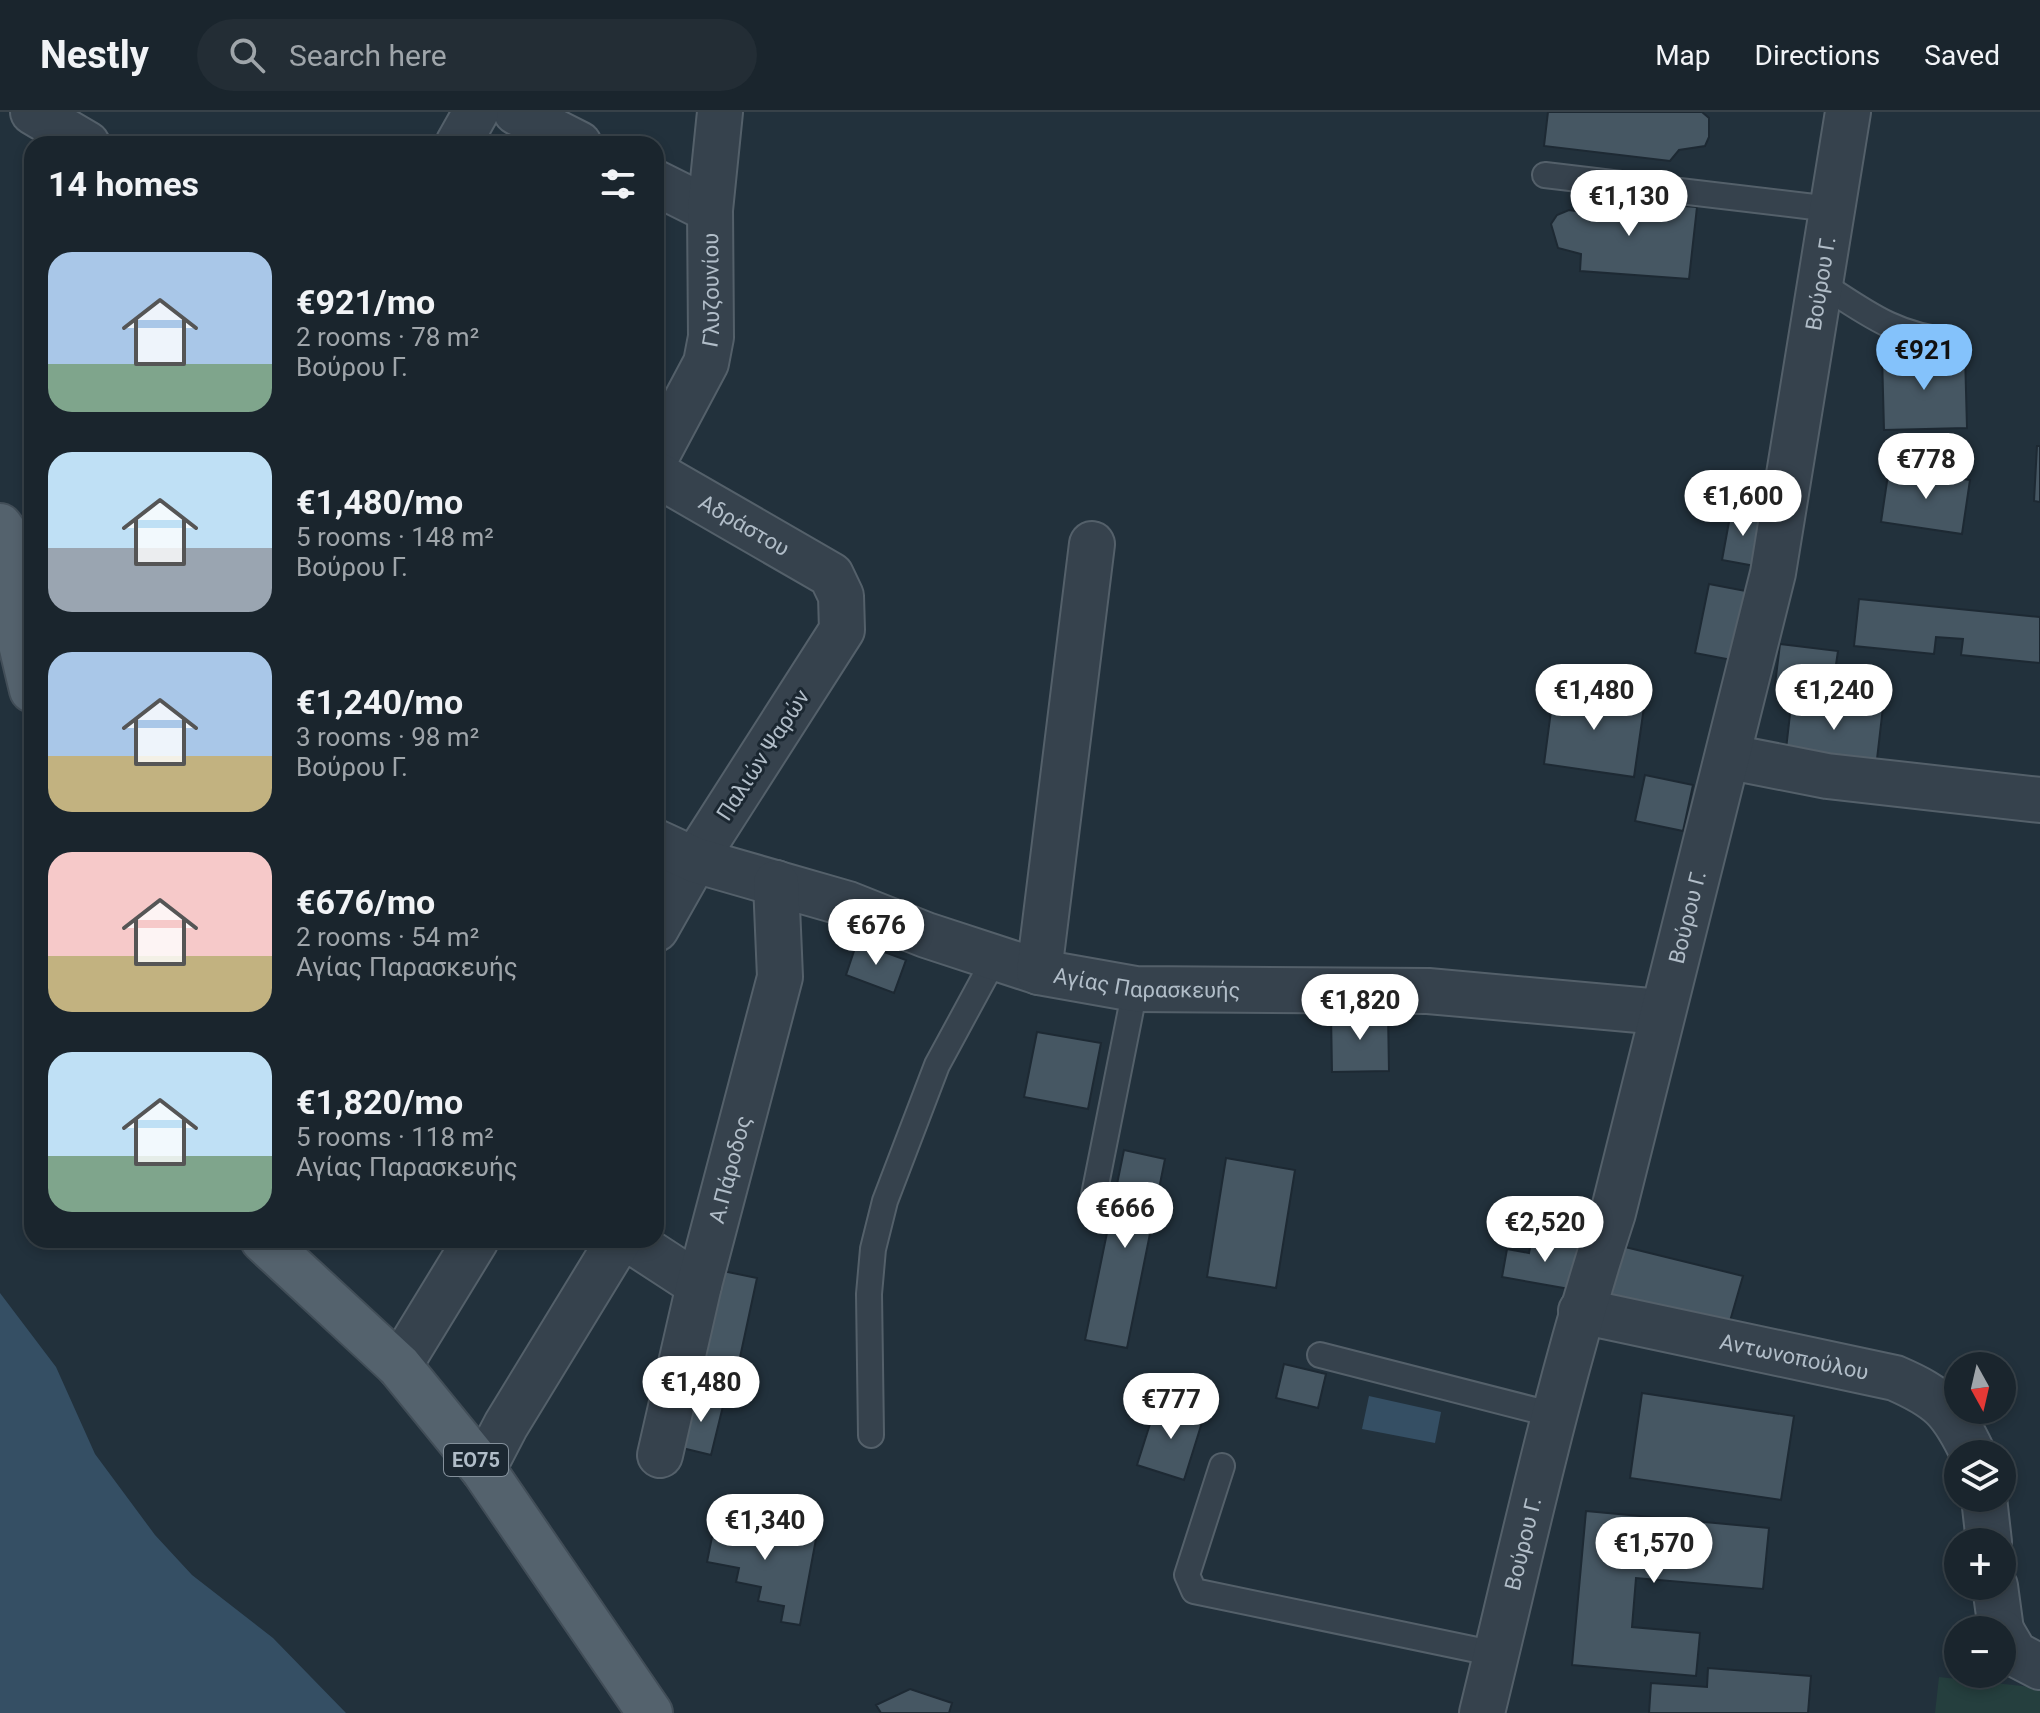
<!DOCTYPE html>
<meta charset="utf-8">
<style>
body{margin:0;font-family:Roboto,sans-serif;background:#232d35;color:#f1f3f6;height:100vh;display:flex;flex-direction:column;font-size:30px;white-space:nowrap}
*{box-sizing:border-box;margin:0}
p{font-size:26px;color:#9fa5aa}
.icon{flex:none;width:44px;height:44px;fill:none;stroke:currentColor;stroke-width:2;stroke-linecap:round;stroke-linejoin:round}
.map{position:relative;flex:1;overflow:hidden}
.side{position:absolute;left:24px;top:24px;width:640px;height:1112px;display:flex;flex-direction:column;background:#1a252d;border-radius:24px;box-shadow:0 4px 12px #0003,0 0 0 2px #384249}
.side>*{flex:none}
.needle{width:52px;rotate:172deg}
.tools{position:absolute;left:1944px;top:1240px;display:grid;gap:16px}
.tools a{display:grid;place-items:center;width:72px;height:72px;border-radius:50%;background:#1a252d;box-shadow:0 4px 12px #0003,0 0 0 2px #384249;font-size:40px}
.price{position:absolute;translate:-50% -68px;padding:0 18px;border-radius:28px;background:#fff;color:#222;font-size:26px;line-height:52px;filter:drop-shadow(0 2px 4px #0008)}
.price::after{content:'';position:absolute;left:50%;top:48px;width:24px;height:18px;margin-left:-12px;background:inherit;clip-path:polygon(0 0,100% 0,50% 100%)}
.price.selected{background:#84c2fb;color:#111}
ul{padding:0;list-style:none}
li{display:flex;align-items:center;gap:24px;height:200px;padding:0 24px}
li span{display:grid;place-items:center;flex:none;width:224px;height:160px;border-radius:24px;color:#555}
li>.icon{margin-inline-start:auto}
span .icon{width:96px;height:96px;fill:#fffc;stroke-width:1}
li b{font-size:34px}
h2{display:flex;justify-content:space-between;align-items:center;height:96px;padding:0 24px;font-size:34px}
header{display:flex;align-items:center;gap:48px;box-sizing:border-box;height:112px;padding:0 40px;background:#1a252d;border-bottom:2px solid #384249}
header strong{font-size:38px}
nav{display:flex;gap:44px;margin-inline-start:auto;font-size:28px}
.search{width:560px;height:72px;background:#232d35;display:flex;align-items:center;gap:20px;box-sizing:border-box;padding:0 28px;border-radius:44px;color:#9fa5aa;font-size:30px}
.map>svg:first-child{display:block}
</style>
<header>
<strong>Nestly</strong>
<div class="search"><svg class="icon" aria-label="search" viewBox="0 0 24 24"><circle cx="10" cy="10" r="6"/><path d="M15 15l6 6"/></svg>Search here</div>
<nav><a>Map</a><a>Directions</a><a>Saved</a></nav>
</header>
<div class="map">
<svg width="2040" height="1601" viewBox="0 0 2040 1601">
<rect width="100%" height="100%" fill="#22313c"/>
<!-- green -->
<path fill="#253f3e" d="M 1939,1565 L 2040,1576 L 2040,1601 L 1935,1601 Z"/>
<!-- water -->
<path fill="#354f64" d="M 0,1181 L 56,1255 L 95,1342 L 155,1423 L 192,1463 L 273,1526 L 346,1601 L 0,1601 Z
M 1369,1284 L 1441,1300 L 1435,1331 L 1362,1317 Z"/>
<!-- building -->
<path fill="#465763" stroke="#1d2933" stroke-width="2" d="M 1548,0 L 1702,0 L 1709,6 L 1709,25 L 1705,34 L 1679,38 L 1670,49 L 1544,34 Z
M 1584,86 L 1697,95 L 1689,167 L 1580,159 L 1581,142 L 1558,136 L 1551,112 L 1557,103 L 1569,98 L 1583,100 Z
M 1965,242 L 1967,316 L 1884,318 L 1882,243 Z
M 2037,334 L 2040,334 L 2040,390 L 2034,389 Z
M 1889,356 L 1970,368 L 1962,422 L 1881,410 Z
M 1731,399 L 1764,405 L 1755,454 L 1722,448 Z
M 1709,472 L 1751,480 L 1737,549 L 1695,541 Z
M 1859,487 L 2040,505 L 2040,551 L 1961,543 L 1963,527 L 1936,525 L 1934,542 L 1854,534 Z
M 1780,532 L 1838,539 L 1832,580 L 1775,573 Z
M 1554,576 L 1645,588 L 1634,665 L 1544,652 Z
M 1792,585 L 1883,595 L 1876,656 L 1785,646 Z
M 1645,663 L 1693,673 L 1683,719 L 1635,709 Z
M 857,830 L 906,848 L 894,881 L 846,863 Z
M 1388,900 L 1389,959 L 1332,960 L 1331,902 Z
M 1037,920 L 1101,931 L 1088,997 L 1024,985 Z
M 1124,1038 L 1165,1047 L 1127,1236 L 1085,1228 Z
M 1226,1046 L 1295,1058 L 1276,1176 L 1207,1165 Z
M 1532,1125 L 1583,1135 L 1575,1178 L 1502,1165 L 1507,1137 L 1529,1141 Z
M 1617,1133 L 1743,1164 L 1726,1223 L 1603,1190 Z
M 713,1157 L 757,1166 L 736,1264 L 692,1255 Z
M 1284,1252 L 1326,1262 L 1318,1296 L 1276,1286 Z
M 1642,1281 L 1794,1304 L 1781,1388 L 1630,1366 Z
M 690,1282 L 724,1290 L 711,1343 L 678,1335 Z
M 1157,1290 L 1204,1304 L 1184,1368 L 1137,1353 Z
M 1586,1399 L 1769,1416 L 1763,1477 L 1636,1466 L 1632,1515 L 1700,1521 L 1696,1564 L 1572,1553 Z
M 717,1400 L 753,1406 L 751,1416 L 816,1427 L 800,1513 L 781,1510 L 784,1494 L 758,1489 L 761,1475 L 736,1470 L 739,1456 L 707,1450 Z
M 1708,1556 L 1811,1564 L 1808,1601 L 1649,1601 L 1651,1571 L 1707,1575 Z
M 910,1577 L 952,1591 L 949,1601 L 881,1601 L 876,1593 Z"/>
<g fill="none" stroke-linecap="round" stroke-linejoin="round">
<!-- service casing -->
<g stroke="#54606a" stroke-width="28">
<path id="service" d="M 1545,63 L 1831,97
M 1819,170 C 1865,200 1895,224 1951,229
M 1094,1083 L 1135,877
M 1320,1243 L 1554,1303
M 871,1323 L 869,1182 L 873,1137 L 885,1089 L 937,953 L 995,846
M 1222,1354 L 1187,1463 L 1194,1479 L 1496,1542"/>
</g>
<!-- minor casing -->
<g stroke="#54606a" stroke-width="48">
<g id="minor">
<path d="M 33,0 L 87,32"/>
<path d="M 516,0 L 579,32"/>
<path d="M 458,32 L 476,0"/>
<path d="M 656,71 L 710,98"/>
<path id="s1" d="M 656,345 L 706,251 L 711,225 L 710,98 L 720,0"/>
<path id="s2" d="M 656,362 L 831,463 L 841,484 L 842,518 L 695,748 L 656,817"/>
<path d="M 1730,645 L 1827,664 L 2040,688"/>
<path id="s3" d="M 656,730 L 695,748 L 848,792 L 926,823 L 1039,860 L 1135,877 L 1428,879 L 1661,900"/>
<path d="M 1039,860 L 1092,432"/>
<path d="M 630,1128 L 699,1173"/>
<path id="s4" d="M 1581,1199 L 1895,1266 C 1941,1286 1952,1298 1973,1342"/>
<path d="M 399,1254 L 476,1128"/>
<path id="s5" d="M 660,1343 L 699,1173 L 780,865 L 776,771"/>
<path d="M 483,1357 L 506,1313 L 619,1128"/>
<path d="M 1984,1386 L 1989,1430"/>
<path d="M 1995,1474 L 2001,1518"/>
<path d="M 2002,1520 L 2015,1542 L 2040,1555"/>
<path id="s6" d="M 1482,1601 C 1523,1433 1559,1265 1613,1101 L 1773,461 L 1848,0"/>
</g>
</g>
<!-- primary casing -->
<g stroke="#424e58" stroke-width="48">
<path id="primary" d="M 0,414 L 20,442 L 32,470
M 0,474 L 20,528 L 32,578
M 263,1128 L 399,1254 L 483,1357 L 650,1601"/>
</g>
<!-- service -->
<use href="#service" stroke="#36424d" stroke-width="24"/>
<!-- minor -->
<use href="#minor" stroke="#36424d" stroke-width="44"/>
<!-- primary -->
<use href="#primary" stroke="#54626d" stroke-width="44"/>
</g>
<g text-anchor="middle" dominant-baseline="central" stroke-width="6" stroke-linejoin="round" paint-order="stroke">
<!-- shield labels -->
<rect fill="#1b2731" stroke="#84909b" stroke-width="2" x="444" y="1332" width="64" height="32" rx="6"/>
<g font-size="20" font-weight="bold" fill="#b1bdc8">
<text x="476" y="1348">ΕΟ75</text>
</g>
<!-- street labels -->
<g font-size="22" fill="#b1bdc8" stroke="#1b2731">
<text stroke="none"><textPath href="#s6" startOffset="1470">Βούρου Γ.</textPath></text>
<text stroke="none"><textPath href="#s1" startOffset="180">Γλυζουνίου</textPath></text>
<text stroke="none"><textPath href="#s2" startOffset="102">Αδράστου</textPath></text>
<text transform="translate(763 643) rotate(-57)">Παλιών Ψαρών</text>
<text stroke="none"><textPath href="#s6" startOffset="822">Βούρου Γ.</textPath></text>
<text stroke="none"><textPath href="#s3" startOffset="514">Αγίας Παρασκευής</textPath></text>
<text stroke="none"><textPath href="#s5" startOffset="294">Α.Πάροδος</textPath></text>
<text stroke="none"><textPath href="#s4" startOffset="218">Αντωνοπούλου</textPath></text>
<text stroke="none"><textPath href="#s6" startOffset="174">Βούρου Γ.</textPath></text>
</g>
</g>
</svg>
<div class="tools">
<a><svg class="needle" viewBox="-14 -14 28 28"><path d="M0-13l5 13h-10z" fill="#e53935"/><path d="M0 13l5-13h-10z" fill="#9fa5aa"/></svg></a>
<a><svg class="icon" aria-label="layers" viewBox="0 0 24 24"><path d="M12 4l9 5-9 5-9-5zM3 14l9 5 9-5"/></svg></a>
<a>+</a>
<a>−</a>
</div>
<b class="price" style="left:1629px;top:126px">€1,130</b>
<b class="price selected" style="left:1924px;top:280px">€921</b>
<b class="price" style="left:1926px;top:389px">€778</b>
<b class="price" style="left:1743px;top:426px">€1,600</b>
<b class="price" style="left:1594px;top:620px">€1,480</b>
<b class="price" style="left:1834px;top:620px">€1,240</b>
<b class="price" style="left:876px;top:855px">€676</b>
<b class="price" style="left:1360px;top:930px">€1,820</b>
<b class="price" style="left:1125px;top:1138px">€666</b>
<b class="price" style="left:1545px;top:1152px">€2,520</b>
<b class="price" style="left:701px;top:1312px">€1,480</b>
<b class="price" style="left:1171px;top:1329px">€777</b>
<b class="price" style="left:765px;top:1450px">€1,340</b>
<b class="price" style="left:1654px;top:1473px">€1,570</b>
<section class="side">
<h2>14 homes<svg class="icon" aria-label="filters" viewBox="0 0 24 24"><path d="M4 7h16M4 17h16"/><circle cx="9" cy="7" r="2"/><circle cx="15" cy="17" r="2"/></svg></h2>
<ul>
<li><span style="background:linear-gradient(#a9c7e8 70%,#7fa58c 0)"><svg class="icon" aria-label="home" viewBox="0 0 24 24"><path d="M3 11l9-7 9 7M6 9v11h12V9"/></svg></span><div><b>€921/mo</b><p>2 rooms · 78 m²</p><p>Βούρου Γ.</p></div></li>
<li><span style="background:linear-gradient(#bfe0f5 60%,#9aa5b1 0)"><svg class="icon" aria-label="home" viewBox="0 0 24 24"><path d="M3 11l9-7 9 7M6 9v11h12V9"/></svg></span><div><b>€1,480/mo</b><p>5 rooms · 148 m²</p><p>Βούρου Γ.</p></div></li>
<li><span style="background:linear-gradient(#a9c7e8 65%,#c2b280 0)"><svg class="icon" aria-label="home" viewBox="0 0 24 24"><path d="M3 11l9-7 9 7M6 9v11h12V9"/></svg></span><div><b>€1,240/mo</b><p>3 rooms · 98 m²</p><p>Βούρου Γ.</p></div></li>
<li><span style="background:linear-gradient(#f6c9c9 65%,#c2b280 0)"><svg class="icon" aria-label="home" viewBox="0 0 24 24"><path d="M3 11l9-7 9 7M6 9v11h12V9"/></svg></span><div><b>€676/mo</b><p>2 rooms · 54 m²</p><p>Αγίας Παρασκευής</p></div></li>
<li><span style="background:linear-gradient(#bfe0f5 65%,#7fa58c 0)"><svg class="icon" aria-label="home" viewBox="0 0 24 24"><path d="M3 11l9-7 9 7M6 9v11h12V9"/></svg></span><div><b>€1,820/mo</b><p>5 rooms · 118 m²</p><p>Αγίας Παρασκευής</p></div></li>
</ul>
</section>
</div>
